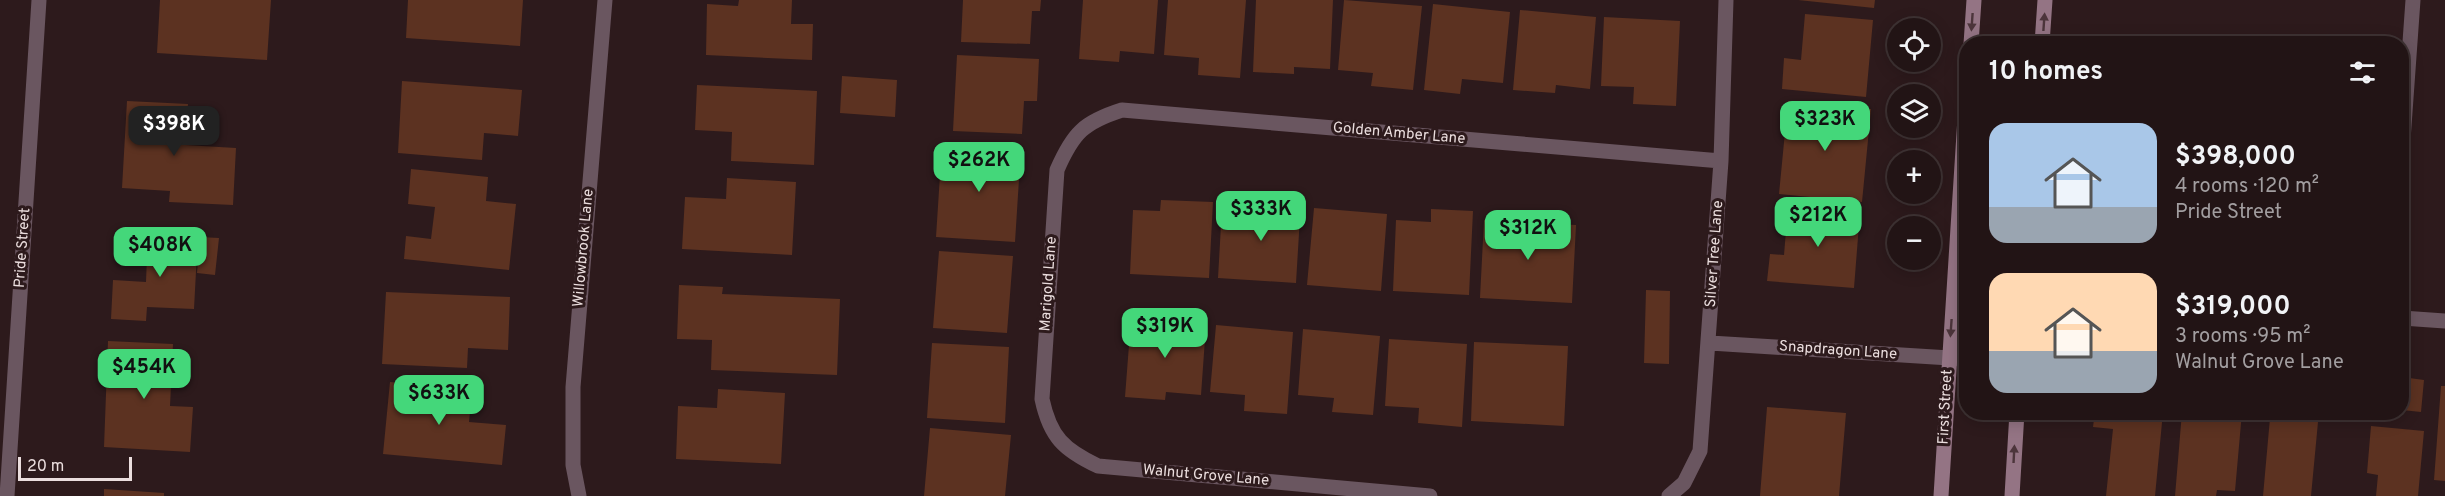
<!DOCTYPE html>
<meta charset="utf-8">
<style>
body{margin:0;font-family:Overpass,sans-serif;background:#2a1d1e;color:#f1f3f6;height:100vh;display:flex;flex-direction:column;font-size:22px;white-space:nowrap}
*{box-sizing:border-box;margin:0}
p{font-size:20px;color:#a29ea0}
.icon{flex:none;width:33px;height:33px;fill:none;stroke:currentColor;stroke-width:2;stroke-linecap:round;stroke-linejoin:round}
.map{position:relative;flex:1;overflow:hidden}
.details{position:absolute;left:1959px;top:36px;width:450px;height:384px;display:flex;flex-direction:column;background:#221415;border-radius:24px;box-shadow:0 3px 15px #0003,0 0 0 2px #3f3334}
.details>*{flex:none}
.tools{position:absolute;left:1887px;top:18px;display:grid;gap:12px}
.tools a{display:grid;place-items:center;width:54px;height:54px;border-radius:50%;background:#221415;box-shadow:0 3px 15px #0003,0 0 0 2px #3f3334;font-size:30px}
.scale{position:absolute;left:18px;bottom:15px;width:114px;box-sizing:border-box;padding-left:6px;border:3px solid #ebdede;border-top:0;font-size:16px;line-height:21px;white-space:nowrap;color:#ebdede;-webkit-text-stroke:4px #2d1a1c;paint-order:stroke}
.price{position:absolute;translate:-50% -51px;padding:0 14px;border-radius:12px;background:#44d77a;color:#111;font-size:20px;line-height:39px;filter:drop-shadow(0 2px 3px #0008)}
.price::after{content:'';position:absolute;left:50%;top:36px;width:18px;height:14px;margin-left:-9px;background:inherit;clip-path:polygon(0 0,100% 0,50% 100%)}
.price.current{background:#222;color:#fff}
ul{padding:0;list-style:none}
li{display:flex;align-items:center;gap:18px;height:150px;padding:0 30px}
li span{display:grid;place-items:center;flex:none;width:168px;height:120px;border-radius:18px;color:#555}
li>.icon{margin-inline-start:auto}
span .icon{width:72px;height:72px;fill:#fffc;stroke-width:1}
li b{font-size:26px}
h2{display:flex;justify-content:space-between;align-items:center;height:72px;padding:0 30px;font-size:26px}
.map>svg:first-child{display:block}
</style>
<div class="map">
<svg width="2445" height="496" viewBox="0 0 2445 496">
<rect width="100%" height="100%" fill="#2d1a1c"/>
<!-- building -->
<path fill="#5c3221" d="M 160,0 L 271,0 L 267,60 L 157,53 Z
M 408,0 L 523,0 L 520,46 L 406,38 Z
M 739,0 L 792,0 L 791,24 L 813,24 L 812,60 L 706,55 L 707,4 L 738,6 Z
M 963,0 L 1041,0 L 1040,11 L 1032,11 L 1030,44 L 961,42 Z
M 1083,0 L 1158,0 L 1154,54 L 1120,51 L 1119,62 L 1079,59 Z
M 1168,0 L 1246,0 L 1240,78 L 1198,75 L 1199,58 L 1164,55 Z
M 1256,0 L 1333,0 L 1330,69 L 1294,67 L 1294,74 L 1253,72 Z
M 1344,0 L 1422,6 L 1413,90 L 1371,86 L 1373,73 L 1338,70 Z
M 1798,0 L 1875,0 L 1874,8 Z
M 1433,4 L 1510,12 L 1503,83 L 1462,79 L 1460,94 L 1424,90 Z
M 1520,10 L 1596,17 L 1590,89 L 1556,85 L 1555,93 L 1513,90 Z
M 1805,14 L 1873,20 L 1866,97 L 1782,89 L 1784,58 L 1801,60 Z
M 1604,17 L 1680,21 L 1676,106 L 1633,104 L 1634,87 L 1601,86 Z
M 957,55 L 1039,59 L 1037,101 L 1024,101 L 1022,134 L 953,131 Z
M 842,76 L 897,80 L 895,117 L 840,113 Z
M 402,81 L 522,90 L 518,136 L 484,133 L 482,160 L 398,153 Z
M 697,85 L 817,91 L 814,165 L 731,161 L 732,132 L 695,130 Z
M 127,101 L 188,104 L 185,145 L 236,148 L 233,205 L 169,202 L 170,191 L 122,188 Z
M 1788,101 L 1871,109 L 1862,202 L 1779,194 Z
M 942,144 L 1021,148 L 1015,242 L 936,237 Z
M 411,169 L 488,177 L 486,201 L 516,204 L 509,270 L 404,259 L 406,236 L 431,239 L 435,207 L 408,204 Z
M 727,178 L 796,182 L 792,255 L 682,249 L 685,197 L 726,199 Z
M 1258,198 L 1301,200 L 1296,283 L 1218,278 L 1222,208 L 1257,210 Z
M 1161,200 L 1213,202 L 1209,278 L 1130,274 L 1133,210 L 1160,211 Z
M 1788,206 L 1860,212 L 1854,288 L 1767,281 L 1770,254 L 1784,255 Z
M 1314,208 L 1387,214 L 1381,291 L 1307,285 Z
M 1431,209 L 1473,211 L 1469,295 L 1393,291 L 1396,220 L 1431,222 Z
M 1484,220 L 1576,225 L 1572,303 L 1480,298 Z
M 148,231 L 198,234 L 194,309 L 147,307 L 146,321 L 111,319 L 113,280 L 146,282 Z
M 200,237 L 219,238 L 215,275 L 197,273 Z
M 939,251 L 1013,256 L 1007,333 L 933,328 Z
M 679,285 L 723,287 L 722,294 L 840,299 L 837,375 L 711,370 L 712,340 L 677,339 Z
M 1646,290 L 1670,291 L 1669,364 L 1644,363 Z
M 386,292 L 510,297 L 508,350 L 468,348 L 467,368 L 382,364 Z
M 1131,319 L 1206,325 L 1201,395 L 1166,392 L 1165,400 L 1125,397 Z
M 1216,325 L 1293,332 L 1287,414 L 1244,411 L 1245,395 L 1210,392 Z
M 1303,329 L 1380,336 L 1373,415 L 1332,412 L 1334,398 L 1298,395 Z
M 1389,339 L 1467,344 L 1462,427 L 1418,423 L 1419,408 L 1385,406 Z
M 108,341 L 173,344 L 170,406 L 193,407 L 190,452 L 104,447 Z
M 1474,342 L 1568,346 L 1564,426 L 1471,421 Z
M 932,343 L 1009,347 L 1005,423 L 927,418 Z
M 2402,377 L 2424,380 L 2421,412 L 2402,410 Z
M 390,382 L 472,390 L 469,422 L 506,425 L 502,465 L 383,454 Z
M 2441,386 L 2445,386 L 2445,481 L 2434,480 Z
M 718,389 L 785,393 L 781,464 L 676,459 L 678,406 L 717,408 Z
M 1767,407 L 1846,413 L 1839,496 L 1760,496 Z
M 2095,412 L 2163,412 L 2155,496 L 2106,496 L 2113,429 L 2093,427 Z
M 2182,412 L 2242,412 L 2235,491 L 2217,490 L 2216,496 L 2175,496 Z
M 2270,418 L 2318,422 L 2311,496 L 2263,496 Z
M 2371,426 L 2424,431 L 2418,496 L 2376,496 L 2378,475 L 2367,473 Z
M 930,428 L 1011,435 L 1005,496 L 924,496 Z
M 104,489 L 164,493 L 164,496 L 104,496 Z"/>
<g fill="none" stroke-linecap="round" stroke-linejoin="round">
<!-- lane -->
<path stroke="#6a5660" stroke-width="15" d="M 2402,154 L 2413,0
M 2402,318 L 2445,321"/>
<!-- street -->
<path stroke="#6a5660" stroke-width="15" d="M 1710,343 L 1966,359
M 7,496 L 39,0
M 579,496 L 573,465 L 573,387 L 605,0
M 1430,496 L 1098,466 C 1064,450 1050,437 1042,399 L 1057,170 C 1073,133 1084,122 1122,110 L 1721,161
M 1669,496 L 1684,483 L 1700,451 L 1721,161 L 1726,0"/>
<!-- secondary -->
<path stroke="#947484" stroke-width="15" d="M 1971,44 L 1974,0
M 2042,44 L 2045,0
M 1941,496 L 1966,102
M 2012,496 L 2017,412"/>
</g>
<!-- one-way arrows -->
<defs><path id="oneway-solid" d="M-6-.8H1V-3.2L6.5 0L1 3.2V.8H-6Z" transform="scale(1.5)"/></defs>
<g fill="#4c353b">
<use href="#oneway-solid" transform="translate(1972 22) rotate(94)"/>
<use href="#oneway-solid" transform="translate(2044 22) rotate(-86)"/>
<use href="#oneway-solid" transform="translate(1951 328) rotate(94)"/>
<use href="#oneway-solid" transform="translate(2014 454) rotate(-87)"/>
</g>
<g text-anchor="middle" dominant-baseline="central" stroke-width="6" stroke-linejoin="round" paint-order="stroke">
<!-- street labels -->
<g font-size="15" fill="#ebdede" stroke="#2d1a1c">
<text transform="translate(1399 134) rotate(5)">Golden Amber Lane</text>
<text transform="translate(23 248) rotate(-86)">Pride Street</text>
<text transform="translate(584 248) rotate(-85)">Willowbrook Lane</text>
<text transform="translate(1715 254) rotate(-86)">Silver Tree Lane</text>
<text transform="translate(1049 284) rotate(-86)">Marigold Lane</text>
<text transform="translate(1838 351) rotate(4)">Snapdragon Lane</text>
<text transform="translate(1946 407) rotate(-87)">First Street</text>
<text transform="translate(1206 476) rotate(5)">Walnut Grove Lane</text>
</g>
</g>
</svg>
<div class="tools">
<a><svg class="icon" aria-label="locate" viewBox="0 0 24 24"><circle cx="12" cy="12" r="6"/><path d="M12 2v4M12 18v4M2 12h4M18 12h4"/></svg></a>
<a><svg class="icon" aria-label="layers" viewBox="0 0 24 24"><path d="M12 4l9 5-9 5-9-5zM3 14l9 5 9-5"/></svg></a>
<a>+</a>
<a>−</a>
</div>
<div class="scale">20 m</div>
<b class="price" style="left:1825px;top:152px">$323K</b>
<b class="price current" style="left:174px;top:157px">$398K</b>
<b class="price" style="left:979px;top:193px">$262K</b>
<b class="price" style="left:1261px;top:242px">$333K</b>
<b class="price" style="left:1818px;top:248px">$212K</b>
<b class="price" style="left:1528px;top:261px">$312K</b>
<b class="price" style="left:160px;top:278px">$408K</b>
<b class="price" style="left:1165px;top:359px">$319K</b>
<b class="price" style="left:144px;top:400px">$454K</b>
<b class="price" style="left:439px;top:426px">$633K</b>
<section class="details">
<h2>10 homes<svg class="icon" aria-label="filters" viewBox="0 0 24 24"><path d="M4 7h16M4 17h16"/><circle cx="9" cy="7" r="2"/><circle cx="15" cy="17" r="2"/></svg></h2>
<ul>
<li><span style="background:linear-gradient(#a9c7e8 70%,#9aa5b1 0)"><svg class="icon" aria-label="home" viewBox="0 0 24 24"><path d="M3 11l9-7 9 7M6 9v11h12V9"/></svg></span><div><b>$398,000</b><p>4 rooms · 120 m²</p><p>Pride Street</p></div></li>
<li><span style="background:linear-gradient(#ffd9b3 65%,#9aa5b1 0)"><svg class="icon" aria-label="home" viewBox="0 0 24 24"><path d="M3 11l9-7 9 7M6 9v11h12V9"/></svg></span><div><b>$319,000</b><p>3 rooms · 95 m²</p><p>Walnut Grove Lane</p></div></li>
</ul>
</section>
</div>
